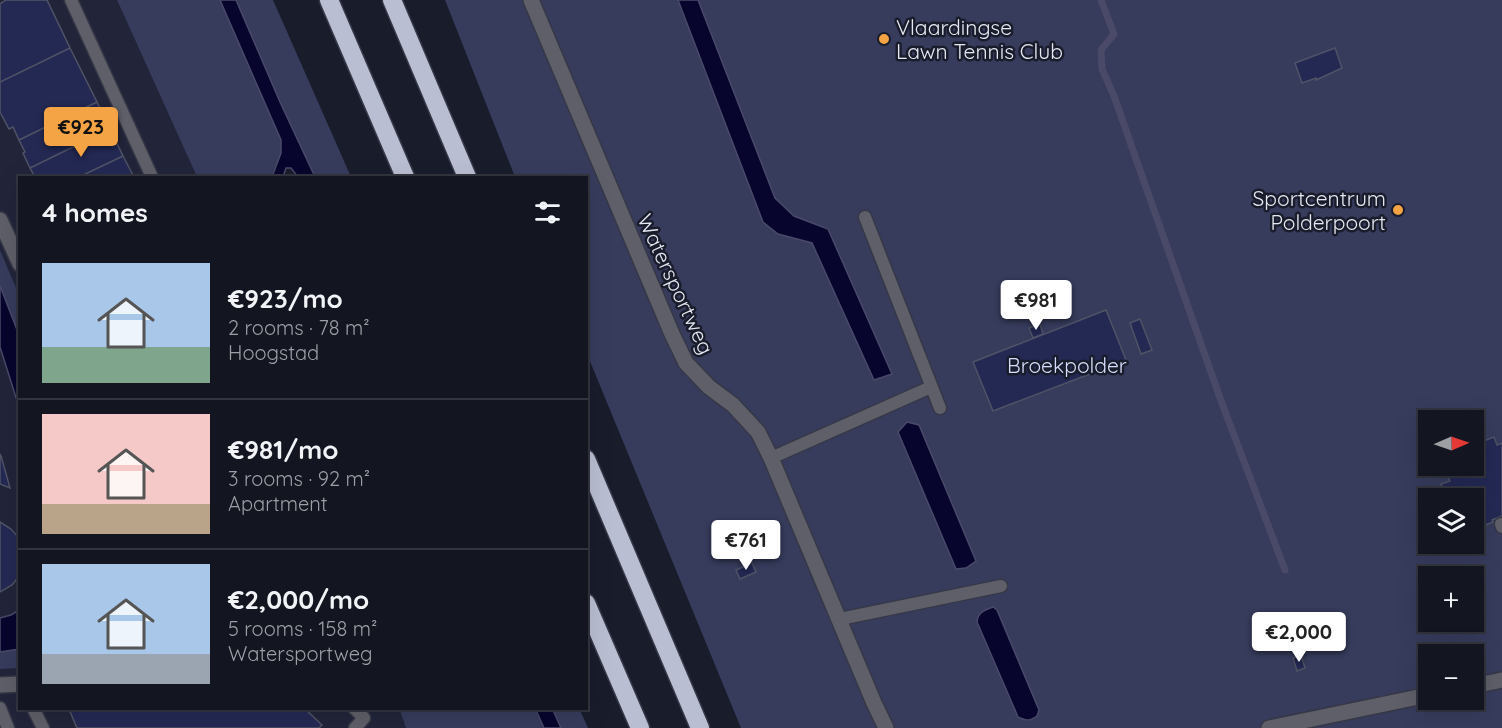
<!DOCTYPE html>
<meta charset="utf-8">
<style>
body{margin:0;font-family:Quicksand,sans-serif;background:#1c1e29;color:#f1f3f6;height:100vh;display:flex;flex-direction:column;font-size:22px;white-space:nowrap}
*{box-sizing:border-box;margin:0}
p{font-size:20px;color:#9d9fa5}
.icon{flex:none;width:33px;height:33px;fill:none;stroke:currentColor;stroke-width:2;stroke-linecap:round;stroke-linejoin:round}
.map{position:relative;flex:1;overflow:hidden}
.side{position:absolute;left:18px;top:176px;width:570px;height:534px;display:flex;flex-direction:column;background:#131520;border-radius:0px;box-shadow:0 6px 24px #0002,0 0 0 2px #32343e}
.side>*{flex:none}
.needle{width:39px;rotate:88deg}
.fabs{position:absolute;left:1418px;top:410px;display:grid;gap:12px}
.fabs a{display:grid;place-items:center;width:66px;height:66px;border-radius:0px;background:#131520;box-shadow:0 6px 24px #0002,0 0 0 2px #32343e;font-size:30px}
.price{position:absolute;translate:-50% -51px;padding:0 14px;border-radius:6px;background:#fff;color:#222;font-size:20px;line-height:39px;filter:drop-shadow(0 2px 3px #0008)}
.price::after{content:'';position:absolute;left:50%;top:36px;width:18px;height:14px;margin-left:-9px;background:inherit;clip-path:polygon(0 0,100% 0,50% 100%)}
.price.on{background:#f4a345;color:#111}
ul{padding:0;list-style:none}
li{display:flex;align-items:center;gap:18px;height:150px;padding:0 24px}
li+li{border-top:2px solid #32343e}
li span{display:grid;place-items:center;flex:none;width:168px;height:120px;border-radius:0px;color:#555}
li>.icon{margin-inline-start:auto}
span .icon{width:72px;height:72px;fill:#fffc;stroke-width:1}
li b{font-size:26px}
h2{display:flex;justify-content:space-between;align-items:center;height:72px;padding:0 24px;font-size:26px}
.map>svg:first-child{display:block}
</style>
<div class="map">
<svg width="1502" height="728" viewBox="0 0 1502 728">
<rect width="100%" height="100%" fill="#191c2b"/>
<!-- built -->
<path fill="#22253a" d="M 0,0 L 117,0 L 197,177 L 20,177 L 20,708 L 399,708 L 406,728 L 0,728 Z"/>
<!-- green -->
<path fill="#373c5d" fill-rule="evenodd" d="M 117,0 L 220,0 L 281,140 L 281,153 L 272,177 L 197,177 Z
M 236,0 L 273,0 L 351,177 L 315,177 L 280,102 Z
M 445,0 L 1502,0 L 1502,728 L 741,728 L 587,354 L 586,177 L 515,177 ZM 1428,420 L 1473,420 L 1473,465 L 1428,465 ZM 1428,498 L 1473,498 L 1473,543 L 1428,543 ZM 1428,576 L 1473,576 L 1473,621 L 1428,621 ZM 1428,654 L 1473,654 L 1473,699 L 1428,699 Z
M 0,250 L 19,295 L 19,335 L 0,286 Z
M 19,649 L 19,668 L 0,669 L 0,652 Z
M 399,708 L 534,708 L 544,728 L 406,728 Z
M 552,708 L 579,708 L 588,728 L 561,728 Z"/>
<!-- water -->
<path fill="#07052d" stroke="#4a4968" stroke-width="1.5" d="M 220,0 L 236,0 L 280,102 L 315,177 L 298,177 L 291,168 L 286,168 L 283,177 L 272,177 L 281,153 L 281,140 Z
M 678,0 L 698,0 L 775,198 L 794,216 L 828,229 L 892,374 L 874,380 L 812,243 L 778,234 L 763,222 Z
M 0,286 L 19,335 L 19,407 L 0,347 Z
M 907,422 L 919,425 L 976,561 L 966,568 L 956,569 L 898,432 Z
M 993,607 L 997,610 L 1039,710 L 1037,716 C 1030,721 1026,721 1018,717 L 977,622 C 978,612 985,610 993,607 Z
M 19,610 L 19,649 L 0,652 L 0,618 L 11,615 Z
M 535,708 L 552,708 L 561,728 L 544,728 Z"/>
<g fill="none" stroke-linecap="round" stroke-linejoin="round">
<!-- stream -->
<path stroke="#4a4968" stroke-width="7" d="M 1101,0 L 1114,34 L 1101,50 L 1102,69 L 1114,96 L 1220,398 L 1285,570"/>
</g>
<!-- building -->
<path fill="#242954" stroke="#505365" stroke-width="1.5" d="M 6,0 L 47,0 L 70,48 L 0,82 L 0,4 Z
M 70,48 L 97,102 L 19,140 L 13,127 L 9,129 L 0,112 L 0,82 Z
M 1335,48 L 1342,68 L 1316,80 L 1316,78 L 1302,83 L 1295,63 Z
M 97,102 L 110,129 L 30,168 L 23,153 L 25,152 L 19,140 Z
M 110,129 L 123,156 L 79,177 L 35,177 L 30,168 Z
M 123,156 L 134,177 L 79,177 Z
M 1106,310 L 1126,360 L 993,411 L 973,362 Z
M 1140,319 L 1152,350 L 1141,354 L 1130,323 Z
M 1040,324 L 1043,334 L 1033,338 L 1029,328 Z
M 1494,437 L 1497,445 L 1502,443 L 1502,516 L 1492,520 L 1493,522 L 1473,530 L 1473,498 L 1447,498 L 1441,484 L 1450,481 L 1444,465 L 1473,465 L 1473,445 Z
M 0,454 L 1,456 L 10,488 L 0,484 Z
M 0,522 L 11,529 L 20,539 L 20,575 L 12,585 L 0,592 Z
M 752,563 L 756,572 L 740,579 L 736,570 Z
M 1301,655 L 1305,668 L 1297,671 L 1293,658 Z
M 71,708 L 304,708 L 322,725 L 319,728 L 77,728 L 69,709 Z"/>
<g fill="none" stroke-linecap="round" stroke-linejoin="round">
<!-- lane casing -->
<g stroke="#363847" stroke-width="15">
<path id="lane" d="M 71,0 L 152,177
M 865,217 L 940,408
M 771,458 L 931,387
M 1501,524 L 1502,527
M 840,619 L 1001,586
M 0,708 L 8,728
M 33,708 L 43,728
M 354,708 L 364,718 L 355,728"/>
</g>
<!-- street casing -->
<g stroke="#363847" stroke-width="18">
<path id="street" d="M 531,0 L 672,334 L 686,363 L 709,387 L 733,405 L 758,432 L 771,458 L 874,703 L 886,728
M 0,220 L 20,264
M 0,685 L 20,684
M 1473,686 L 1502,680
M 1269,728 L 1428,695"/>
</g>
<!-- highway casing -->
<g stroke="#363847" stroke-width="21">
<path id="highway" d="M 329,0 L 405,177
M 392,0 L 467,177
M 586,459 L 700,728
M 586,603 L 640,728"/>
</g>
<!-- lane -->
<use href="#lane" stroke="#5e5f68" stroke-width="12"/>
<!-- street -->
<use href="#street" stroke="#5e5f68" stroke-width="15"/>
<!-- highway -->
<use href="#highway" stroke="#b9bed2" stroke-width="18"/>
</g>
<!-- markers -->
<g fill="#f4a345" stroke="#191c2b" stroke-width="2">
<circle cx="884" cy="39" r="6"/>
<circle cx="1398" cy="210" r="6"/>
</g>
<g text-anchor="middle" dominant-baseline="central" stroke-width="5" stroke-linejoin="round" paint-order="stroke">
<!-- poi labels -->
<g font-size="21" fill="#e5e7f2" stroke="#191c2b" text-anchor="start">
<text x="896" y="27">Vlaardingse<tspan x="896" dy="24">Lawn Tennis Club</tspan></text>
<text x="1386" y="198" text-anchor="end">Sportcentrum<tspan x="1386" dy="24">Polderpoort</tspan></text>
</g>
<!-- street labels -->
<g font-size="21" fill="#e5e7f2" stroke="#191c2b">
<text transform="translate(676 284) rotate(65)">Watersportweg</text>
</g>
<!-- park labels -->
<g font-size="21" fill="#d6dcfb" stroke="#191c2b">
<text x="1067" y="365">Broekpolder</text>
</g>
</g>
</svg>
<div class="fabs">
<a><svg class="needle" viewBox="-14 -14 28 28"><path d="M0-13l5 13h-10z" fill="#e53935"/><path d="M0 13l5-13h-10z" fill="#9d9fa5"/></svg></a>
<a><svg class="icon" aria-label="layers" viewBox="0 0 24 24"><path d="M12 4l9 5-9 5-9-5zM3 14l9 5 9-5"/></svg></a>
<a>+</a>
<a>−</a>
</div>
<b class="price on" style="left:81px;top:158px">€923</b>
<b class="price" style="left:1036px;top:331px">€981</b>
<b class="price" style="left:746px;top:571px">€761</b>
<b class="price" style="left:1299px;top:663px">€2,000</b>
<section class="side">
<h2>4 homes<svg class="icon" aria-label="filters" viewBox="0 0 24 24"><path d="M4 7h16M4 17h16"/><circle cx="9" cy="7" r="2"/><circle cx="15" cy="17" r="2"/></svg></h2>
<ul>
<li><span style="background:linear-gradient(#a9c7e8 70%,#7fa58c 0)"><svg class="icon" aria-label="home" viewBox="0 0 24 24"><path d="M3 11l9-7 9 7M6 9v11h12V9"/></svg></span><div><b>€923/mo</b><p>2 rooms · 78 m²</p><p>Hoogstad</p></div></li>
<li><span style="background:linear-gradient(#f6c9c9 75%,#b9a48a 0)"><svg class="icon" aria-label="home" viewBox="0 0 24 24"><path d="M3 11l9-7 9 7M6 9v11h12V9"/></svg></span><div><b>€981/mo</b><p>3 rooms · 92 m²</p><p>Apartment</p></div></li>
<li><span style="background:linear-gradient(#a9c7e8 75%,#9aa5b1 0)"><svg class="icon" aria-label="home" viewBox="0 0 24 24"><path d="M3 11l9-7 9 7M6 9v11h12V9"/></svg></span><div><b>€2,000/mo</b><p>5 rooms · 158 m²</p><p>Watersportweg</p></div></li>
</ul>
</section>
</div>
